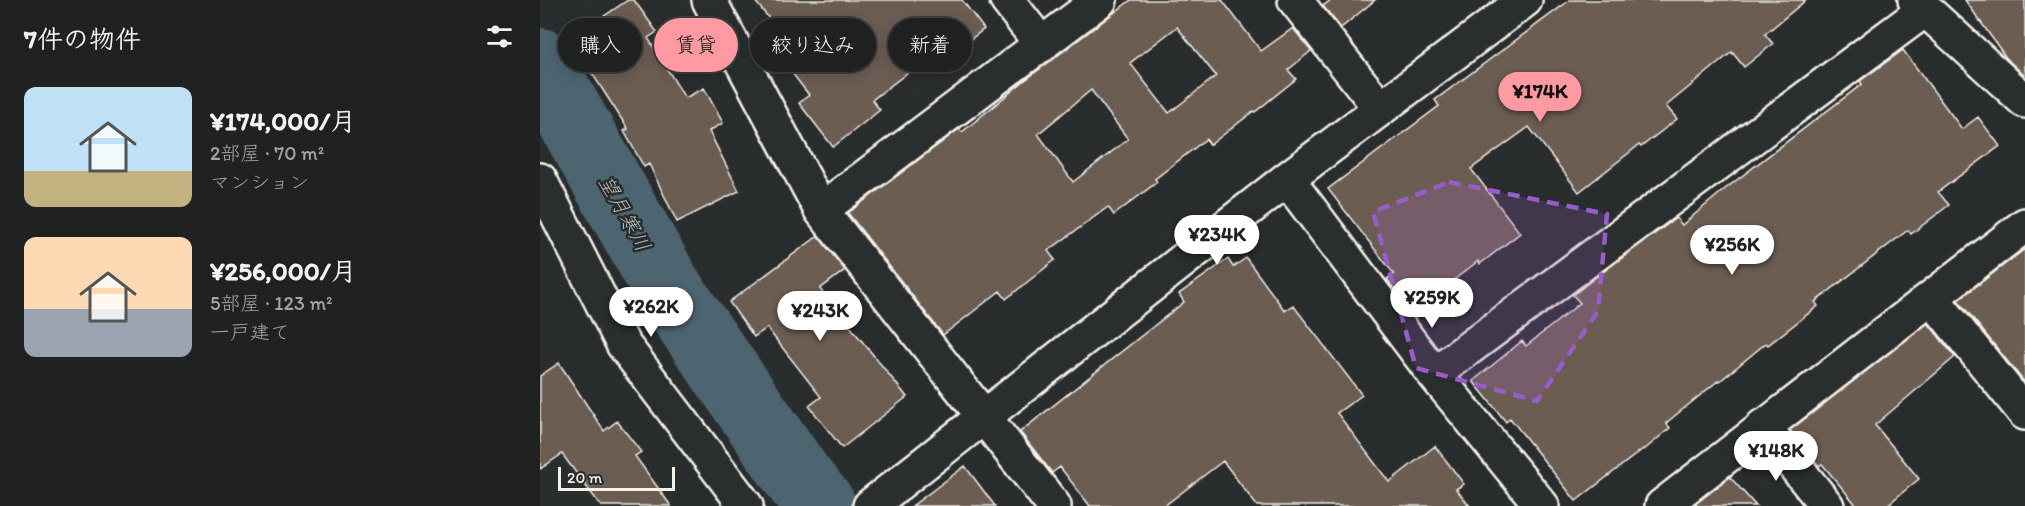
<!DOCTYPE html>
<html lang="ja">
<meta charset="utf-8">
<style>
body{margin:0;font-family:Itim,"Klee One",sans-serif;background:#282a2a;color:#f1f3f6;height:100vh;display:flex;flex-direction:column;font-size:22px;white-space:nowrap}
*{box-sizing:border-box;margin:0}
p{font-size:20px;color:#a2a4a5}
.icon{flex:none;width:33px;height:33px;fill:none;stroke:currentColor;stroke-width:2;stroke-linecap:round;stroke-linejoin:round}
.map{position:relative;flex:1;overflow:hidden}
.panel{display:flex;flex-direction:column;background:#202222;width:540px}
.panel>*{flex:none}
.hud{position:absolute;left:18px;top:18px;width:570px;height:54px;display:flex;gap:12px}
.scale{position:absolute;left:18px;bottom:15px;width:117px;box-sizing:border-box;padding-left:6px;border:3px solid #f4f1e8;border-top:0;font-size:16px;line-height:21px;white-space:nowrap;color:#f4f1e8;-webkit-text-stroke:4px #2a2d2e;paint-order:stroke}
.price{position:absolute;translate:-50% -51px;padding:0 14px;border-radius:21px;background:#fff;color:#222;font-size:20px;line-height:39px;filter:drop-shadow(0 2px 3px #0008)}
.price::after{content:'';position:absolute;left:50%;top:36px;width:18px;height:14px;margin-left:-9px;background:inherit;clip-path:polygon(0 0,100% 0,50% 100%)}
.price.on{background:#ff9aa2;color:#111}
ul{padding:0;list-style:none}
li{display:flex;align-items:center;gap:18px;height:150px;padding:0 24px}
li span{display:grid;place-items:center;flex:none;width:168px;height:120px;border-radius:12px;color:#555}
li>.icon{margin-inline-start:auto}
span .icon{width:72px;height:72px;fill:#fffc;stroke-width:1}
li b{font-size:26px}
h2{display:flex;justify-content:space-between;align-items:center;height:72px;padding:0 24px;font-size:26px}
.chip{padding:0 21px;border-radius:27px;background:#202222;box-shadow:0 3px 15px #0003,0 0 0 2px #3d3f40;font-size:21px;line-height:54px}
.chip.on{background:#ff9aa2;color:#111}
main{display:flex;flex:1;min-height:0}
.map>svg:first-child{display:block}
</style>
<main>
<section class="panel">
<h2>7件の物件<svg class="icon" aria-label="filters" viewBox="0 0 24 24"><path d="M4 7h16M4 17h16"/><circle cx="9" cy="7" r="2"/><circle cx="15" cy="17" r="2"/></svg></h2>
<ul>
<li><span style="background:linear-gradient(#bfe0f5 70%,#c2b280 0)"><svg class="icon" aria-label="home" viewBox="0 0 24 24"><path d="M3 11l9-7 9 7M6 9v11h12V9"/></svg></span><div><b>¥174,000/月</b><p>2部屋 · 70 m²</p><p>マンション</p></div></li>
<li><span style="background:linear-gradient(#ffd9b3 60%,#9aa5b1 0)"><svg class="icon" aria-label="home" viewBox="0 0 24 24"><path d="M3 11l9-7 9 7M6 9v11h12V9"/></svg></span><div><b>¥256,000/月</b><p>5部屋 · 123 m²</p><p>一戸建て</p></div></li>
</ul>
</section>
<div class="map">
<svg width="1485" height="506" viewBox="0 0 1485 506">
<rect width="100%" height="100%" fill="#2a2d2e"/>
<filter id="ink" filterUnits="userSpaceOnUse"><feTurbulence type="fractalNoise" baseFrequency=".0167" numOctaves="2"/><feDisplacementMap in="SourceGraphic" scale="12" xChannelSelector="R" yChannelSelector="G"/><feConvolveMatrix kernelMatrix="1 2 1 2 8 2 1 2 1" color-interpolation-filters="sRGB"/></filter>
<g filter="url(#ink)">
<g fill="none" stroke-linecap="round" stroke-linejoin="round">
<!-- river -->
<path stroke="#4d6571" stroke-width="70" d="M 0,63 L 128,289 L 259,479 L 281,506"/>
</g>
<!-- building -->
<path fill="#6c5d53" stroke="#f4f1e8" stroke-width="1.5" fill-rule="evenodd" d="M 88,0 L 94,0 L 117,32 L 108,38 L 145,98 L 164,88 L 183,123 L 169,131 L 199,191 L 137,222 L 109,164 L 104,167 L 84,131 L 88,129 L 30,39 Z
M 214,0 L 422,0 L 444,29 L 399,63 L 392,54 L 332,100 L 340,110 L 293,147 L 259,103 L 269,95 L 228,42 L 240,32 Z
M 591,0 L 682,0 L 721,51 L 753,28 L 771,51 L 748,70 L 756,79 L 715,112 L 714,111 L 670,145 L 666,139 L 615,179 L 617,182 L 574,215 L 568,207 L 508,251 L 515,260 L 466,299 L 460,291 L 403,335 L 308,213 L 419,129 L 422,132 L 484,81 ZM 637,27 L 676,76 L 629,113 L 590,63 ZM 551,90 L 588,139 L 533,182 L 498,134 Z
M 791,0 L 835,0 L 801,28 L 783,6 Z
M 1030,0 L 1266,0 L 1225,34 L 1233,44 L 1204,67 L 1192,52 L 1126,106 L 1137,119 L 1101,147 L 1099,145 L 1039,192 L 989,127 L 931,169 L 980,233 L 940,264 L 938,261 L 872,313 L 847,279 L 854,274 L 788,189 L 899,106 L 895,100 Z
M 1425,0 L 1485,0 L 1485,76 L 1467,59 Z
M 1363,50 L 1422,129 L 1438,117 L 1460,146 L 1398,192 L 1409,205 L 1371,234 L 1368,230 L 1275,302 L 1278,306 L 1228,345 L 1226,343 L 1180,381 L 1179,380 L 1126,423 L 1130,428 L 1104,450 L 1103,449 L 1036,501 L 970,418 L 966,422 L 933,381 L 982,341 L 986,346 L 1040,303 L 1033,295 L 1048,283 L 1136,218 L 1142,225 L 1185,189 L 1322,84 L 1320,81 Z
M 278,236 L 305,270 L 280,289 L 367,397 L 302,448 L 269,406 L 281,397 L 227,328 L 214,337 L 189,302 Z
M 1485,249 L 1485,383 L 1418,300 Z
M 706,258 L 745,311 L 753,305 L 822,395 L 797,413 L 849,482 L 895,446 L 924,484 L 916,489 L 930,506 L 717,506 L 683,461 L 624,506 L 550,506 L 520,467 L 512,473 L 480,432 L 644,302 L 639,294 L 688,259 L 693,267 Z
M 1388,323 L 1415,357 L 1335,425 L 1379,479 L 1346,506 L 1317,506 L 1282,464 L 1279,466 L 1250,430 Z
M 19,363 L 64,431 L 77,421 L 101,452 L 95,456 L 131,506 L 61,506 L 22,454 L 0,469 L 0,376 Z
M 425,466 L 455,506 L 372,506 Z
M 1190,477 L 1216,506 L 1153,506 Z"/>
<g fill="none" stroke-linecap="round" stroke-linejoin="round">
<!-- minor casing -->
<g stroke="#f4f1e8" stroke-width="38">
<path id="minor" d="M 169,0 L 281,210 L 514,506
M 467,0 L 502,45
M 755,0 L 840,108
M 1375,0 L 1485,101
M 747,179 L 894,374 L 1002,506
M 0,180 L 83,344 L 206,506
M 281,210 L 560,0
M 1392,298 L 1485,413
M 894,374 L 1386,9
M 1223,426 L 1287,506
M 330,506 L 747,179 L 985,0
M 1122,506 L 1485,225"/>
</g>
<!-- minor -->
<use href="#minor" stroke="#2a2d2e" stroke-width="33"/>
</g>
</g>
<!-- marked area -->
<path fill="#995dc9" fill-opacity="0.2" stroke="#995dc9" stroke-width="4.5" stroke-dasharray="12 8" stroke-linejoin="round" d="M 909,182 L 1067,214 L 1058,311 L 997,401 L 876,368 L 833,212 Z"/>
<g text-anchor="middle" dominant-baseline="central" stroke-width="5" stroke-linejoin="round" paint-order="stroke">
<!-- water labels -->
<g font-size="21" font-style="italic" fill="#b1b9b8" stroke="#2a2d2e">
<text transform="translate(85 213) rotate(61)">望月寒川</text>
</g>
</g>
</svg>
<div class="scale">20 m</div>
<b class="price on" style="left:1000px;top:123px">¥174K</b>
<b class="price" style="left:677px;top:266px">¥234K</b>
<b class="price" style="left:1192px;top:276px">¥256K</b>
<b class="price" style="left:892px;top:329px">¥259K</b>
<b class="price" style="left:111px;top:338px">¥262K</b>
<b class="price" style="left:280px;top:342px">¥243K</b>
<b class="price" style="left:1236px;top:482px">¥148K</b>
<div class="hud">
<a class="chip">購入</a>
<a class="chip on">賃貸</a>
<a class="chip">絞り込み</a>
<a class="chip">新着</a>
</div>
</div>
</main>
